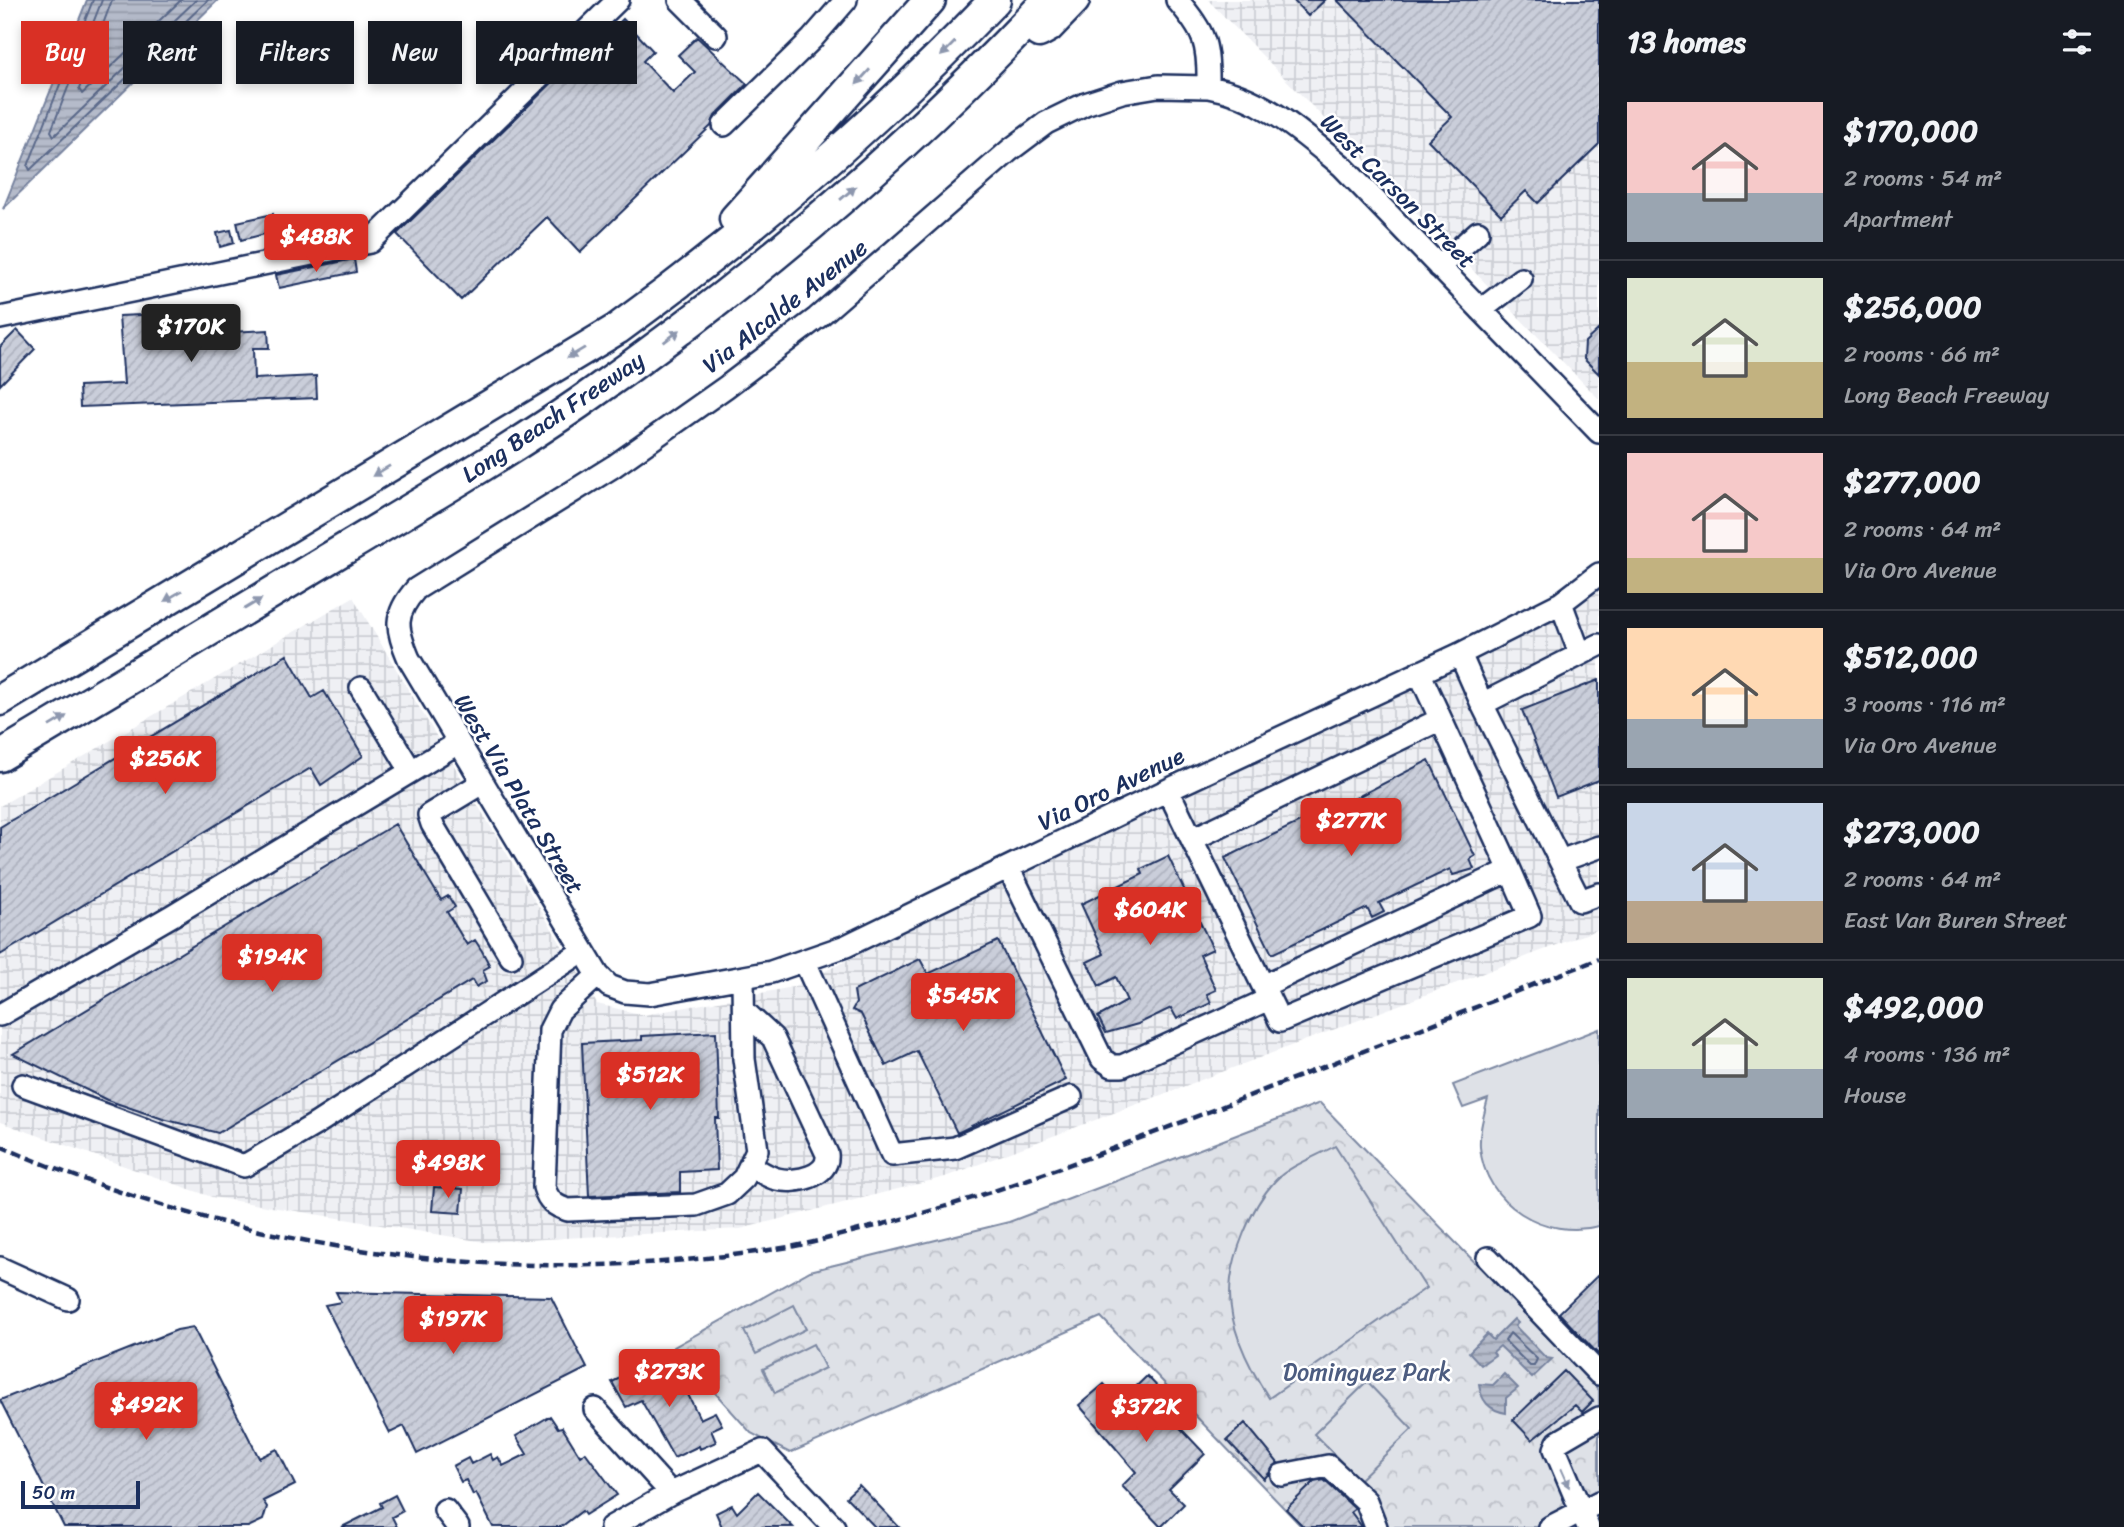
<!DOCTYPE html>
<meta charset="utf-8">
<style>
body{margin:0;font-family:Sriracha,sans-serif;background:#242831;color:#f1f3f6;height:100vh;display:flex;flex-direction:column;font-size:26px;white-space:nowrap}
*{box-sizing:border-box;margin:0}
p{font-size:23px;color:#9ea1a6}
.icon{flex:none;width:38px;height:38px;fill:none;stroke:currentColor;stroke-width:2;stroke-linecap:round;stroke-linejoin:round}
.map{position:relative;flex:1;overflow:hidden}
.side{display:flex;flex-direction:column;background:#171b24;width:525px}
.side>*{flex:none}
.banner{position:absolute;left:21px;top:21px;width:665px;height:63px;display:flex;gap:14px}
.scale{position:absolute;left:21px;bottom:18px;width:119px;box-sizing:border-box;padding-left:7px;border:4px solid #1b2f5e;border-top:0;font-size:19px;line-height:24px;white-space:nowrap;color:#1b2f5e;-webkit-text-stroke:5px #fff;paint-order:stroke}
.price{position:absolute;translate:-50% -60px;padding:0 16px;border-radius:7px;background:#d93025;color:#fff;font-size:23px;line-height:46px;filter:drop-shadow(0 2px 4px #0008)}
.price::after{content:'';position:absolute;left:50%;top:42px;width:21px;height:16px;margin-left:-10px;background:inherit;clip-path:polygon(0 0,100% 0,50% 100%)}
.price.on{background:#222;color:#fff}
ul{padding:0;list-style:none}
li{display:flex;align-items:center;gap:21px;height:175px;padding:0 28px}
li+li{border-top:2px solid #363941}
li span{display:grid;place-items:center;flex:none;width:196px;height:140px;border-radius:0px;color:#555}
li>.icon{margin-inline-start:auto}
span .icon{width:84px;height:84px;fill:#fffc;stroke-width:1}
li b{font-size:30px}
h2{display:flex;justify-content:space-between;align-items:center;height:84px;padding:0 28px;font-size:30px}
.chip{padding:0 24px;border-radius:0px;background:#171b24;box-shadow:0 4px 10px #0003;font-size:24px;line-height:63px}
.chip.on{background:#d93025;color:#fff}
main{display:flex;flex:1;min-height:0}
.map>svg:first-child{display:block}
</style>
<main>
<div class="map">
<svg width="1599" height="1527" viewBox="0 0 1599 1527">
<defs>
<pattern id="industrial-grid" width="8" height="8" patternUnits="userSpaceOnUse" patternTransform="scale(1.75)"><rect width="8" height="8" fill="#eff0f4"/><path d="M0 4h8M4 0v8" fill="none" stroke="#ccced4"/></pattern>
<pattern id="forest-crowns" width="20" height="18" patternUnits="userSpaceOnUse" patternTransform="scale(1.75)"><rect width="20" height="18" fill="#dee1e7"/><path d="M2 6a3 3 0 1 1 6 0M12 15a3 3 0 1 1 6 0" fill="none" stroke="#bec1c9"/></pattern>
<pattern id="water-rules" width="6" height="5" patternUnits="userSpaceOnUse" patternTransform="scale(1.75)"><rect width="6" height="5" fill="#b5bbca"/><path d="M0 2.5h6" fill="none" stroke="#9298a7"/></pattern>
<pattern id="building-hatch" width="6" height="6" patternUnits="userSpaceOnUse" patternTransform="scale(1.75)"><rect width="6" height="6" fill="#caceda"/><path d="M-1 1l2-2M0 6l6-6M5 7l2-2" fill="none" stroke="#adb1be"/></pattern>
</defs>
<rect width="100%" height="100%" fill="#fff"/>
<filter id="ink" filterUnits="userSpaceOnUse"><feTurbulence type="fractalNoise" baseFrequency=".0143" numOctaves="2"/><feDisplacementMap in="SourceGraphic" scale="14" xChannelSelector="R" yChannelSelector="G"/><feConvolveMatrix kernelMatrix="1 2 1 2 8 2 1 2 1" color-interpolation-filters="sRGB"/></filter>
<g filter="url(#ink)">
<!-- industrial -->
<path fill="url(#industrial-grid)" d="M 1208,0 L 1599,0 L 1599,399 Z
M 1599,590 L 1599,929 L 945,1177 L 740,1229 L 484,1242 L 212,1197 L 0,1122 L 0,806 L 353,597 L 597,1004 L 644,1015 L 793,987 Z"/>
<!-- forest -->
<path fill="url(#forest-crowns)" stroke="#7c88a2" stroke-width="2" d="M 1320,1103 L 1599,1390 L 1599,1527 L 1302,1527 L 1101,1317 L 790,1453 L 751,1433 L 674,1347 L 810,1271 L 1009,1222 Z"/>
<!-- pitch -->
<path fill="#dee1e7" stroke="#7c88a2" stroke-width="2" d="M 1599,1029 L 1599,1226 C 1545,1240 1485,1205 1480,1147 C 1479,1130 1484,1115 1488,1099 L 1463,1108 L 1453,1085 Z
M 1335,1146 L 1426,1288 L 1269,1398 C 1250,1369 1230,1331 1230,1294 C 1230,1258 1251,1207 1275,1181 C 1289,1166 1317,1156 1335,1146 Z
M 794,1305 L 806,1329 L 756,1354 L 744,1331 Z
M 813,1344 L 825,1368 L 775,1393 L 763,1369 Z
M 1367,1382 L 1412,1429 L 1359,1480 L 1314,1434 Z"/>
<!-- water -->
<path fill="url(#water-rules)" stroke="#77839f" stroke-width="2" d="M 87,0 L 218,0 L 3,209 Z
M 1514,1319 L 1518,1323 L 1515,1326 L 1546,1358 L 1552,1359 L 1532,1378 L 1500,1346 L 1493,1352 L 1495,1355 L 1481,1365 L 1469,1352 L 1487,1334 L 1493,1340 Z
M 1504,1374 L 1518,1388 L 1506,1398 L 1506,1413 C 1489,1410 1481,1401 1479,1384 L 1493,1385 Z"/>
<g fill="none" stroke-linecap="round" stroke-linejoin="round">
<!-- shore -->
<path stroke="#596789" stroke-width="2" d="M 93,0 L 28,166 L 30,170 L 208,0
M 102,0 L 51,131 L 54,136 L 196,0
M 112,0 L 79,89 L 82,94 L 181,0
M 1510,1333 L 1537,1359 L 1534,1366 L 1530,1366 L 1505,1341 Z"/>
</g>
<!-- building -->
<path fill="url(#building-hatch)" stroke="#1b2f5e" stroke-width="2" d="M 1293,0 L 1325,0 L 1308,16 Z
M 1337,0 L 1599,0 L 1599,144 L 1538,203 L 1526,191 L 1501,215 L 1428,140 L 1452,117 Z
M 623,19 L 653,51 L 643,61 L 673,93 L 695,72 L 678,55 L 697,37 L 747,84 L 715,116 L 711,126 L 580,252 L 547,217 L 461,300 L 397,234 L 601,35 L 604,38 Z
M 273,214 L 277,231 L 241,240 L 237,222 Z
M 231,230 L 234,243 L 220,247 L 217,233 Z
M 354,259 L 356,272 L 279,288 L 276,275 Z
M 230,311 L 230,332 L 268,330 L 269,348 L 253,348 L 254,379 L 316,376 L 317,398 L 80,407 L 79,386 L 124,384 L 119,316 Z
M 1599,329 L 1599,374 L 1584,359 L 1585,342 Z
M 17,330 L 35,349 L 0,385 L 0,347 Z
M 287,655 L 312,698 L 324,691 L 363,756 L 321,785 L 311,768 L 0,955 L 0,827 Z
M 1599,680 L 1599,780 L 1556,797 L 1522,710 Z
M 1429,760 L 1475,856 L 1470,859 L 1474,869 L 1453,875 L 1450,869 L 1379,903 L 1384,912 L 1372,918 L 1367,908 L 1272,954 L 1225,858 L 1335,805 L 1336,808 Z
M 395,824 L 441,900 L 448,896 L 455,907 L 447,912 L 467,945 L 475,940 L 482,951 L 490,966 L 483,970 L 487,981 L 476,987 L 472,980 L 218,1133 L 163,1119 L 107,1100 L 13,1054 Z
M 1168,856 L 1213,949 L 1200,955 L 1216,990 L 1207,994 L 1211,1003 L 1177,1019 L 1171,1008 L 1138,1024 L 1106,1033 L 1098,1017 L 1127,1001 L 1116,977 L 1099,986 L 1087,962 L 1104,954 L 1081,904 L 1143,874 L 1141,869 Z
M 998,941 L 1066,1080 L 957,1133 L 917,1051 L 886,1066 L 861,1014 L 852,1010 L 856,1003 L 854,991 L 920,959 L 928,974 Z
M 716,1032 L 719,1118 L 715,1118 L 717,1170 L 680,1172 L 680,1192 L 589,1196 L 582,1043 L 642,1040 L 642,1036 Z
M 434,1187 L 463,1189 L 461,1213 L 432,1211 Z
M 1599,1274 L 1599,1355 L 1559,1313 Z
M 336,1292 L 551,1297 L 587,1368 L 417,1454 L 404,1426 L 390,1433 L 325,1305 L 341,1302 Z
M 193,1327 L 259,1458 L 277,1449 L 295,1485 L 263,1501 L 267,1507 L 263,1520 L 248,1527 L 64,1527 L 0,1400 L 177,1330 Z
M 645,1366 L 652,1380 L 675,1368 L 700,1419 L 715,1412 L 722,1425 L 711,1430 L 716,1442 L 700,1449 L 699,1446 L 674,1458 L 641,1400 L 626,1407 L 612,1382 Z
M 1564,1371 L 1593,1401 L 1582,1412 L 1575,1405 L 1532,1440 L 1513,1420 Z
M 1147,1376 L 1177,1407 L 1168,1415 L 1205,1454 L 1169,1489 L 1184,1504 L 1161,1527 L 1122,1486 L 1136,1472 L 1079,1405 L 1104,1384 L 1120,1402 Z
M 550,1416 L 558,1428 L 562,1427 L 580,1456 L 585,1452 L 617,1495 L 585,1515 L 582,1511 L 561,1527 L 493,1527 L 476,1493 L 473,1495 L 466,1480 L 461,1482 L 453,1466 L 468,1458 L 471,1464 L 490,1454 L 493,1460 L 498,1457 L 503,1466 L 527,1454 L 516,1436 Z
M 1245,1423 L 1278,1463 L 1264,1479 L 1227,1440 Z
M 1324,1480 L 1355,1509 L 1351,1512 L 1362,1527 L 1304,1527 L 1286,1509 L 1314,1482 Z
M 859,1485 L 899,1527 L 875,1527 L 846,1497 Z
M 758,1492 L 793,1527 L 722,1527 L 716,1513 L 732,1505 L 737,1513 Z
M 395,1495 L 403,1511 L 392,1517 L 397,1527 L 342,1527 L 382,1507 L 380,1503 Z"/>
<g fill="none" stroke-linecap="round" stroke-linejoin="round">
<!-- minor casing -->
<g stroke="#1b2f5e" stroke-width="26">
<path id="minor" d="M 680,0 L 716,36
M 1177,0 C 1205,32 1209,44 1208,87 C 1262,96 1301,132 1342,166 L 1599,432
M 1208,87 L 1158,86 L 1122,92 L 1085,104 L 1046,123 L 1010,150 L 817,318 L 726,387 L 614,466 L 416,589 C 393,615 396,628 409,659 L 598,975 L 609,986 L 625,992 L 650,994 L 771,972 L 846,946 L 1168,790 L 1460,654 L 1561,603 L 1599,574
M 724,125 L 812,39 L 846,0
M 1439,267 L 1478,232
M 1481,310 L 1521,279
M 0,318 L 370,242 L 618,0
M 1561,603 L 1580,654
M 1599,645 L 1482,704 L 1580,901 L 1599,894
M 1460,654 L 1482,704
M 361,688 L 411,771
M 482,783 L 429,815 L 432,824 L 511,957
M 1168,790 L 1263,986 L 1510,870 L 1419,672
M 1193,839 L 1439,720
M 1560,861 L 1599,847
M 1009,869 L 1102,1059 L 1112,1066 L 1122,1066 L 1269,999
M 805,962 L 892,1155 L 955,1148 L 1071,1097
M 598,975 L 560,1010 L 550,1030 L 544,1187 C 548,1201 555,1206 568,1210 L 696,1205 L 727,1194 L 744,1178 L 757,1150 L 744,1059 L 743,978
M 1264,988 L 1280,1021 L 1530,916 L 1510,870
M 745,1012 L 773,1038 L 827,1154 C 830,1176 796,1184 777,1179 C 768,1177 760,1171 752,1167
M 0,1015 L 173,915 L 458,743
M 23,1085 L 244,1166 L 316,1124 L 583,951
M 1488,1258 L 1599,1374
M 0,1268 L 68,1299
M 595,1409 L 671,1493
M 1282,1475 L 1328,1466 L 1366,1501 L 1376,1527
M 445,1510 L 458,1527
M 611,1527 L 671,1493 L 762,1451 L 834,1527
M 1550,1527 L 1599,1502
M 1588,1527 L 1555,1449 L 1558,1442 L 1599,1418"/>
</g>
<!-- highway casing -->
<g stroke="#1b2f5e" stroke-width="35">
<path id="highway" d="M 1039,32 L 1048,27 L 1074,0
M 735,219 L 930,0
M 0,700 L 617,329 C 752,231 879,121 995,0
M 0,756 C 114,688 227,620 341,551 C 421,503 502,456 579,403 C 748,285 907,151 1048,0"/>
</g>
<!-- minor -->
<use href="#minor" stroke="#fff" stroke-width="21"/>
<!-- highway -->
<use href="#highway" stroke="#fff" stroke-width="30"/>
<!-- rail -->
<path stroke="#1b2f5e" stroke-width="4.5" stroke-dasharray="10 5" stroke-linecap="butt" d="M 0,1146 C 253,1255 522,1292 795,1246 C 822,1241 849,1232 876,1226 C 980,1199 1078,1162 1177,1124 C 1318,1069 1458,1014 1599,959"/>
</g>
<!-- one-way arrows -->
<defs><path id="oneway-solid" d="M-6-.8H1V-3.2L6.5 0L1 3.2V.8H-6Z" transform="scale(1.75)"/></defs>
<g fill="#8d97ae">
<use href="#oneway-solid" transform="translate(948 49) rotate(135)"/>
<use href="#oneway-solid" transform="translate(863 77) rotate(132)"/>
<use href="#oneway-solid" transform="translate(848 193) rotate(-41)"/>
<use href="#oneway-solid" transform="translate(672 336) rotate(-37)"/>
<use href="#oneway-solid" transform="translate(576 353) rotate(149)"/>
<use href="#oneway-solid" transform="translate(381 471) rotate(149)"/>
<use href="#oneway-solid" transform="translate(173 596) rotate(149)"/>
<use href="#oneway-solid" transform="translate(253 604) rotate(-31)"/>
<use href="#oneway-solid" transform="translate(58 721) rotate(-31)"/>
<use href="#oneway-solid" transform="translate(1565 1478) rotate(66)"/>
</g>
</g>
<g text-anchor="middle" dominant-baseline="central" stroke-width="5" stroke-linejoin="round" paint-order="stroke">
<!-- street labels -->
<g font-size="24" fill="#1b2f5e" stroke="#fff">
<text transform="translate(1398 191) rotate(45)">West Carson Street</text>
<text transform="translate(785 306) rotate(-38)">Via Alcalde Avenue</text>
<text transform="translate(553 417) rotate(-34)">Long Beach Freeway</text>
<text transform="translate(1111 789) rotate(-26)">Via Oro Avenue</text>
<text transform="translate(519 794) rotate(59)">West Via Plata Street</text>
</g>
<!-- park labels -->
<g font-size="24" fill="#4c5c80" stroke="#fff">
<text x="1367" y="1372">Dominguez Park</text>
</g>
</g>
</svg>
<div class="scale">50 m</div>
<b class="price" style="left:316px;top:274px">$488K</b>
<b class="price on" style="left:191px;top:364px">$170K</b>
<b class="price" style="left:165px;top:796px">$256K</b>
<b class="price" style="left:1351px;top:858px">$277K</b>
<b class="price" style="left:1150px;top:947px">$604K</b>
<b class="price" style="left:272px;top:994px">$194K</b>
<b class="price" style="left:963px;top:1033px">$545K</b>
<b class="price" style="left:650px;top:1112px">$512K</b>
<b class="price" style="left:448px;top:1200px">$498K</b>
<b class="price" style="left:453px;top:1356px">$197K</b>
<b class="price" style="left:669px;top:1409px">$273K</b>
<b class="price" style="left:146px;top:1442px">$492K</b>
<b class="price" style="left:1146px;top:1444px">$372K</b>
<div class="banner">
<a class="chip on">Buy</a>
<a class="chip">Rent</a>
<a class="chip">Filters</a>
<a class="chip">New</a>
<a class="chip">Apartment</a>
</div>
</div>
<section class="side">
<h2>13 homes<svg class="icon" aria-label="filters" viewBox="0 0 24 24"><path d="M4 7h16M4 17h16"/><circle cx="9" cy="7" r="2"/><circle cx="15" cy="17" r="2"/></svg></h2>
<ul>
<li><span style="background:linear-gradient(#f6c9c9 65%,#9aa5b1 0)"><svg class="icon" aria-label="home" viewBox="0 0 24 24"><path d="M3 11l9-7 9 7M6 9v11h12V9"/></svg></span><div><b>$170,000</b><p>2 rooms · 54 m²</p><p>Apartment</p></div></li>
<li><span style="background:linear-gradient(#dfe7d0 60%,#c2b280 0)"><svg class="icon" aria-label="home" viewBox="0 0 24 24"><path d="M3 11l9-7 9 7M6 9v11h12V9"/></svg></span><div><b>$256,000</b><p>2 rooms · 66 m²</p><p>Long Beach Freeway</p></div></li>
<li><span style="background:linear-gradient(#f6c9c9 75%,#c2b280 0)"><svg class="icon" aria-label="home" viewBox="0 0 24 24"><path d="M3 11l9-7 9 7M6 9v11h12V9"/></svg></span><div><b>$277,000</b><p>2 rooms · 64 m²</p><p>Via Oro Avenue</p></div></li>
<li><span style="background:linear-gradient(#ffd9b3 65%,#9aa5b1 0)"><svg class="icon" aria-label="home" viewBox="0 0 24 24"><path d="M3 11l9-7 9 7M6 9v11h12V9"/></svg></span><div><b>$512,000</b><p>3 rooms · 116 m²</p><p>Via Oro Avenue</p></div></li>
<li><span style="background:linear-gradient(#c9d6e8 70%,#b9a48a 0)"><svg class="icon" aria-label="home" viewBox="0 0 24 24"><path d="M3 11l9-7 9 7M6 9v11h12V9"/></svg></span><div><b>$273,000</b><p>2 rooms · 64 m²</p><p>East Van Buren Street</p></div></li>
<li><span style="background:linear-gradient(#dfe7d0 65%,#9aa5b1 0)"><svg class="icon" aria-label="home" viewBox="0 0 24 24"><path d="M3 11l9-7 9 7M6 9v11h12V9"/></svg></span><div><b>$492,000</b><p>4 rooms · 136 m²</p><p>House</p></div></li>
</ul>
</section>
</main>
